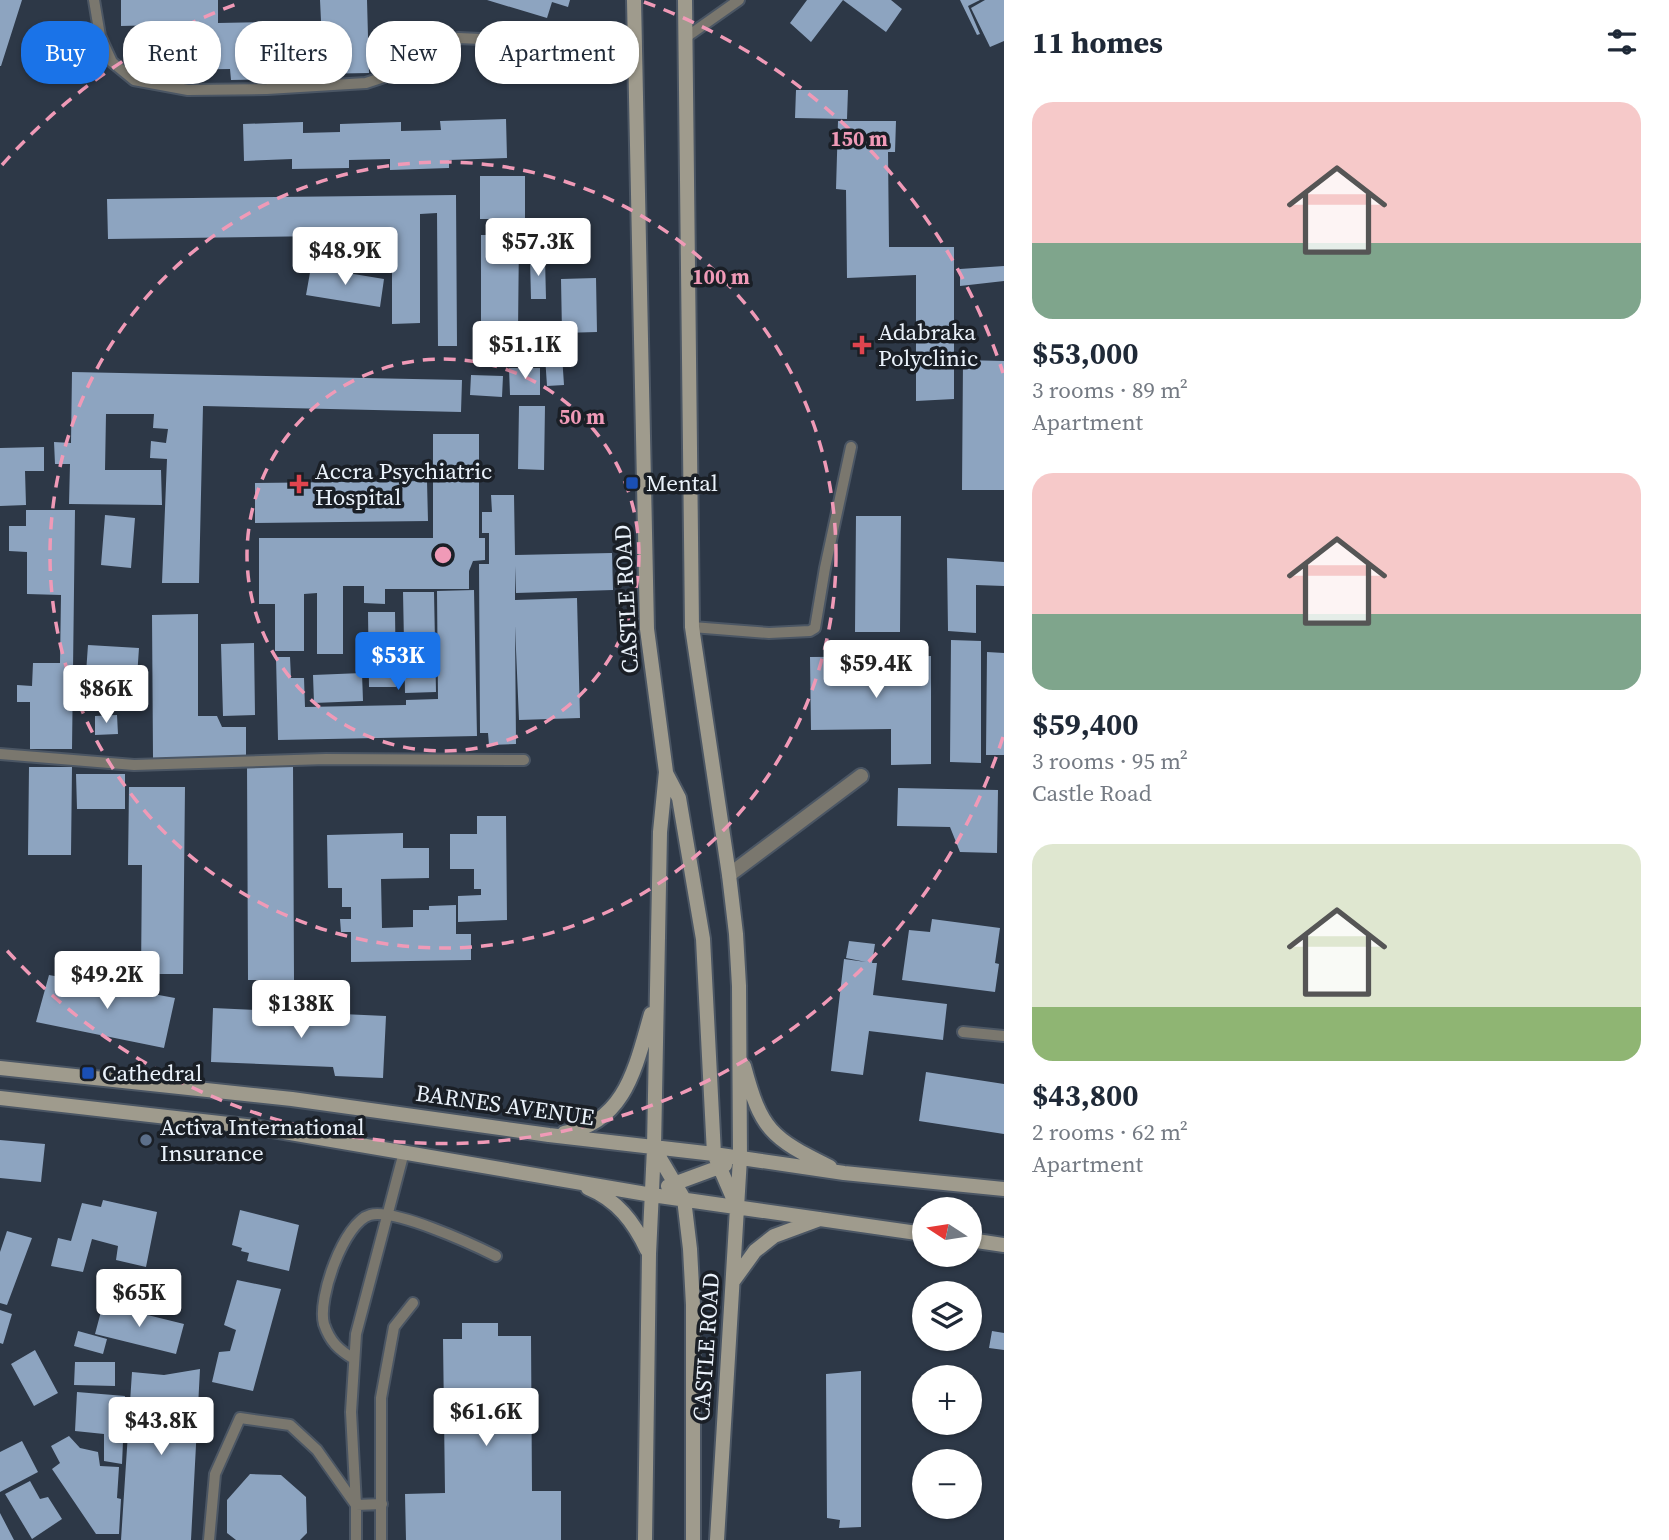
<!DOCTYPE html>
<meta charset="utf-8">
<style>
body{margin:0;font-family:"Source Serif 4",serif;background:#f2f2f3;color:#1f2937;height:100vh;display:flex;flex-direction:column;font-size:26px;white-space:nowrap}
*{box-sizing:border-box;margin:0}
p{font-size:23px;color:#747a83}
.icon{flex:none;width:38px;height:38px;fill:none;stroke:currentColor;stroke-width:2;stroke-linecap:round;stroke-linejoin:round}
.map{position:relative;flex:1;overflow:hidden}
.details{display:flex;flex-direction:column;background:#fff;width:665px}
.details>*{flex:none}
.hud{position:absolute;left:21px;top:21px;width:665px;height:63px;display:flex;gap:14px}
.needle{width:46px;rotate:282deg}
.fabs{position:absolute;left:912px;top:1197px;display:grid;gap:14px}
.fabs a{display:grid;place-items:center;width:70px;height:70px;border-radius:50%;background:#fff;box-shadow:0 2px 5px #0004;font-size:35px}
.price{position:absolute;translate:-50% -60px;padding:0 16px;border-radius:7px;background:#fff;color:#222;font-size:23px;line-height:46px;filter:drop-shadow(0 2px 4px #0008)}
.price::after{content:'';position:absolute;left:50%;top:42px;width:21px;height:16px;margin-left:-10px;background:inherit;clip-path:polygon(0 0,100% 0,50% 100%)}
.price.on{background:#1a73e8;color:#fff}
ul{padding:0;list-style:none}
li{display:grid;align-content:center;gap:14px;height:371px;padding:0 28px}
li span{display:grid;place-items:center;height:217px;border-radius:21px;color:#555}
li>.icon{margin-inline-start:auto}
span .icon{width:126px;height:126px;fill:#fffc;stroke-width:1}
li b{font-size:30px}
h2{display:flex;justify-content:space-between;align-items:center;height:84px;padding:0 28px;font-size:30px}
.tag{padding:0 24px;border-radius:28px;background:#fff;box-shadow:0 2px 5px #0004;font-size:24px;line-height:63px}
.tag.on{background:#1a73e8;color:#fff}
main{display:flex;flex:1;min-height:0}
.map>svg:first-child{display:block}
</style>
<main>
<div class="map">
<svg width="1004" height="1540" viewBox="0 0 1004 1540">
<rect width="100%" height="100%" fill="#2d3847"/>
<!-- building -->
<path fill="#8da4c0" d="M 0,0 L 22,0 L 1,66 L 0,66 Z
M 121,0 L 218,0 L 218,23 L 321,21 L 320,0 L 367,0 L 369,73 L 313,74 L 313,68 L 289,68 L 289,75 L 273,75 L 273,79 L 231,80 L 230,69 L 160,70 L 160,25 L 121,26 Z
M 487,0 L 570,0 L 568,7 L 552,2 L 547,18 Z
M 807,0 L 891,0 L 902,9 L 886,32 L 843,0 L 811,42 L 790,23 Z
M 960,0 L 980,0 L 968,6 L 980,34 L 977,35 Z
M 985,0 L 1004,0 L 1004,41 L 990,47 L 971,8 Z
M 796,90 L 848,90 L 847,119 L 795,118 Z
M 506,119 L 507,158 L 449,160 L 449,168 L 390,170 L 390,159 L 349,160 L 349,168 L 292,169 L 292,159 L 244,161 L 243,124 L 303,122 L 303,133 L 340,132 L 340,124 L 401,122 L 401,131 L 441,130 L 440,121 Z
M 838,121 L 896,121 L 895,152 L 888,152 L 889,247 L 954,247 L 954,399 L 916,401 L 916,275 L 847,278 L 846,190 L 836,189 Z
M 480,176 L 525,176 L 525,219 L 480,219 Z
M 456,195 L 457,346 L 438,346 L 437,213 L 420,214 L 420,323 L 392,324 L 392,235 L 108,239 L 107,199 Z
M 481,235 L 519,235 L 518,333 L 481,333 Z
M 530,258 L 545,258 L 546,299 L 531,299 Z
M 1004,266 L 1004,281 L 960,286 L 960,269 Z
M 311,267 L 384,279 L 380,307 L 306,295 Z
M 596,278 L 597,332 L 562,333 L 561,279 Z
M 562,355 L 564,385 L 547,386 L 545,356 Z
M 963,360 L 1004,361 L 1004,490 L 962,490 Z
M 509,368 L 540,368 L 540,395 L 510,395 Z
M 72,372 L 462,380 L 461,412 L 203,406 L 199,583 L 162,583 L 167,459 L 150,458 L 151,441 L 166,443 L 168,429 L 153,428 L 154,414 L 106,414 L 105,470 L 161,470 L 162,505 L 69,504 L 70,464 L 55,464 L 54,442 L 71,443 Z
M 471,375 L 503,376 L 502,397 L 470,395 Z
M 519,406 L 545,406 L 544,470 L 518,469 Z
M 433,434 L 479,434 L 479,538 L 485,538 L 485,560 L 473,561 L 469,571 L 469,589 L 385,589 L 385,604 L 364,603 L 364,586 L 343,586 L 343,654 L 317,654 L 317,593 L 304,594 L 304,651 L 275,651 L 275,604 L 259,604 L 259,538 L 433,538 Z
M 44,447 L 44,471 L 25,471 L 26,505 L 0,506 L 0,448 Z
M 427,481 L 428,521 L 255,523 L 255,483 Z
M 491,495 L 514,495 L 515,555 L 612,553 L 613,590 L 516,593 L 515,566 L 515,600 L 577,598 L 580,718 L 519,720 L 515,626 L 516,744 L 489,745 L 488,733 L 480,733 L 479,564 L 489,564 L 489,533 L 482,533 L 482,512 L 492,512 Z
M 26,510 L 75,510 L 72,749 L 30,749 L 30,702 L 17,702 L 17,685 L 32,686 L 33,663 L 60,663 L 61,595 L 27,594 L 27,552 L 9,551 L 9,526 L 26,526 Z
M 105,515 L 135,518 L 131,568 L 101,565 Z
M 856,516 L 901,516 L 900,632 L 855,632 Z
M 947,558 L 1004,562 L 1004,586 L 976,585 L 976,633 L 948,631 Z
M 474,590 L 477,736 L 278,740 L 276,657 L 290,657 L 291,678 L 304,678 L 305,707 L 406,705 L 406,700 L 438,699 L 437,591 Z
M 403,592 L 434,592 L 436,692 L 405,693 Z
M 368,612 L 395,612 L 396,687 L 369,687 Z
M 198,614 L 198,716 L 217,716 L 222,727 L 246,727 L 246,758 L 153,758 L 152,615 Z
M 951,640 L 981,641 L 981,763 L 950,762 Z
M 254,643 L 255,715 L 223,716 L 221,644 Z
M 88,645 L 139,648 L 137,677 L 86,673 Z
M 987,652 L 1004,653 L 1004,755 L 986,755 Z
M 931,656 L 931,764 L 891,765 L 891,729 L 811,730 L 810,657 Z
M 362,673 L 363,701 L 314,703 L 313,675 Z
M 117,715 L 118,734 L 95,735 L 95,716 Z
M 293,763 L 294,980 L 248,980 L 247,764 Z
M 29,767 L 72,767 L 71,855 L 28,855 Z
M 76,774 L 125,774 L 125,809 L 77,809 Z
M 129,787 L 185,787 L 183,974 L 141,974 L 142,865 L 128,865 Z
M 898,788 L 998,790 L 997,853 L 960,852 L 950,827 L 897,826 Z
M 477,816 L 506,816 L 507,920 L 458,922 L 458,896 L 481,895 L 481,889 L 474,889 L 474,869 L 450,869 L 450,834 L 477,834 Z
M 403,833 L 403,848 L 429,848 L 429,878 L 381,879 L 382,928 L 413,927 L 413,910 L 429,910 L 429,906 L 456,905 L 456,934 L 471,934 L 471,960 L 351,962 L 351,932 L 341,932 L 340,919 L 351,919 L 351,907 L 342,907 L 342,888 L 328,888 L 327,835 Z
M 932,919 L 1000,928 L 995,963 L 999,964 L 995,992 L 902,980 L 909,930 L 930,932 Z
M 849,941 L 875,944 L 872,963 L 877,963 L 873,995 L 947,1004 L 943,1040 L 869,1031 L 863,1075 L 831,1071 L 844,959 L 866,962 L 846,958 Z
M 49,975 L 175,998 L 164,1048 L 36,1022 Z
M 213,1008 L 386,1016 L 383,1078 L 335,1076 L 333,1067 L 211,1062 Z
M 926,1072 L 1004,1084 L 1004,1134 L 919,1121 Z
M 0,1140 L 45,1144 L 41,1182 L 0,1178 Z
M 103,1200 L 157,1212 L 146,1267 L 116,1260 L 118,1246 L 92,1239 L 83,1272 L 51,1266 L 58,1238 L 71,1241 L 82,1203 L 101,1207 Z
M 240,1210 L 299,1225 L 289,1271 L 247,1261 L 249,1253 L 241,1251 L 242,1248 L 232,1245 Z
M 7,1231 L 32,1238 L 7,1305 L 0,1303 L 0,1252 Z
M 237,1280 L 281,1289 L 253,1391 L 212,1382 L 219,1352 L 230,1351 L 236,1330 L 224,1325 Z
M 103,1304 L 184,1324 L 176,1354 L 95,1334 Z
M 0,1310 L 12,1314 L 3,1344 L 0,1343 Z
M 462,1323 L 498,1323 L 498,1336 L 531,1336 L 532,1491 L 561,1491 L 561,1540 L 406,1540 L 405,1494 L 445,1493 L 443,1339 L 462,1339 Z
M 78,1331 L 107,1339 L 103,1354 L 74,1346 Z
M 992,1331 L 1004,1333 L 1004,1350 L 989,1348 Z
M 35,1350 L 58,1393 L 34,1406 L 11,1364 Z
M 75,1362 L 115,1362 L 115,1386 L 74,1385 Z
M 200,1369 L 191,1540 L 121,1540 L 132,1372 L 164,1375 Z
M 861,1371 L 861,1527 L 839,1528 L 840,1520 L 827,1518 L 826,1374 Z
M 77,1392 L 125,1396 L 122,1464 L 104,1461 L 104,1434 L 75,1431 Z
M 69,1436 L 80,1448 L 98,1452 L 100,1466 L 119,1467 L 117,1498 L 121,1499 L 119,1534 L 96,1534 L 52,1469 L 60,1463 L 51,1446 Z
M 22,1441 L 38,1472 L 0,1492 L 0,1452 Z
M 250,1474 L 281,1475 L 306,1497 L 307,1533 L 300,1540 L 236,1540 L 227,1533 L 227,1500 Z
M 30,1481 L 40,1499 L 48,1497 L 62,1519 L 32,1539 L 5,1494 Z
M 0,1513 L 14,1540 L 0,1540 Z"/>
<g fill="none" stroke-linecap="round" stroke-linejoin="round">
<!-- lane casing -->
<g stroke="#4b5664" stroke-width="14">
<path id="lane" d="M 94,0 L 100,36 L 112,62 L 134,80 L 188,90 L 267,89 L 366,83 L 384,77 L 435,46 L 458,38 L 635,46
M 685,38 L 739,0
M 692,627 L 769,633 L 810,631 L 815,628 L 825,568 L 851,447
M 0,754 L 134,765 L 326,759 L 524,760
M 963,1032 L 1004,1036
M 354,1359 C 339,1350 330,1342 324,1324 C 317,1299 344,1222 370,1215 C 394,1208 472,1244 496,1256
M 382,1504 L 356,1505 L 351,1412 L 356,1334 L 404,1152
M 209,1540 L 215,1474 L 240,1418 L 290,1425 L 317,1450 L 356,1505 L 356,1540
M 381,1540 L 381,1398 L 394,1327 L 413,1303"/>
</g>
<!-- street casing -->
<g stroke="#4b5664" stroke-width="18">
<path id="street" d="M 729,875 L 861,776"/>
</g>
<!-- secondary casing -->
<g stroke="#4b5664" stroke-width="18">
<path id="secondary" d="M 634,0 L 647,629 L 666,772 L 660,832 L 654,1148 L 649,1254 L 645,1540
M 685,0 L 692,627 L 729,875 L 736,934 L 739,986 L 740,1158 L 717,1540
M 666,773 L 679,798 L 703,939 L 714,1154 L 736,1205
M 744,1066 C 761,1130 771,1138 830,1167
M 0,1068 L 292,1099 L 549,1135 L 714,1154 L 844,1173 L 1004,1189
M 0,1098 L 255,1127 L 652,1195 L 924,1234
M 564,1133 C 626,1123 636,1065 651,1014
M 654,1148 L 684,1199 L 690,1249 L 693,1305 L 693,1540
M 668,1186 L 725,1165
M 588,1188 C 617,1200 634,1222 647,1250
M 970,1240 L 1004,1245
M 734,1280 L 755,1251 L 774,1236 L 820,1219"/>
</g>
<!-- lane -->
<use href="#lane" stroke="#7a776e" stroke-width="10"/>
<!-- street -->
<use href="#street" stroke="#7a776e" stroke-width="14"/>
<!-- secondary -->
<use href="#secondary" stroke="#9f9b8d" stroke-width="14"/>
</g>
<!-- distance rings -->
<g fill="none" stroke="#f09ab7" stroke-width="3.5" stroke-dasharray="12 9">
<circle cx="443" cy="555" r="196"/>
<circle cx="443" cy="555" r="393"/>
<path d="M1003 737A589 589 0 0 1 2 945M2 165A589 589 0 0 1 242 2M644 2A589 589 0 0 1 1003 373"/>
</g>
<!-- markers -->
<g fill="#e0444e" stroke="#1a1f26" stroke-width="2.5">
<path d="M858.5 334.5h7v7h7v7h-7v7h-7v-7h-7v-7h7z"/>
<path d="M295.5 473.5h7v7h7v7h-7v7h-7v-7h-7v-7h7z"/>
</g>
<g fill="#1a4fb4" stroke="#1a1f26" stroke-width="2.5">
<rect x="625" y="476" width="14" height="14" rx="3.5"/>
<rect x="81" y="1066" width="14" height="14" rx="3.5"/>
</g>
<circle fill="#5c6f8a" stroke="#1a1f26" stroke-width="2.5" cx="146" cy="1140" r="7"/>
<g text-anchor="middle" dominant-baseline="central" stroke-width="7" stroke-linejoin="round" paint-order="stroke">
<!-- poi labels -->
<g font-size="23" fill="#eaf2fb" stroke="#1a1f26" text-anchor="start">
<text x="878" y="332">Adabraka<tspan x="878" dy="26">Polyclinic</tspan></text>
<text x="315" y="471">Accra Psychiatric<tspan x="315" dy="26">Hospital</tspan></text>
<text x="646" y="483">Mental</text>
<text x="102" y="1073">Cathedral</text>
<text x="160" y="1127">Activa International<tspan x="160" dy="26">Insurance</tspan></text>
</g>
<!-- street labels -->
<g font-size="23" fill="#eaf2fb" stroke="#1a1f26">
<text transform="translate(626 599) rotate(-93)">CASTLE ROAD</text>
<text transform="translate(505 1105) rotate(8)">BARNES AVENUE</text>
<text transform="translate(706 1347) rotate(-86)">CASTLE ROAD</text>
</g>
</g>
<circle cx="443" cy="555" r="10" fill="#f09ab7" stroke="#1a1f26" stroke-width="3.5"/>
<g font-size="21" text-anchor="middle" font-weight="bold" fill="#f09ab7" stroke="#1a1f26" stroke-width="7" stroke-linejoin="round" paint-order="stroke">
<text x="859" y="146">150 m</text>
<text x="721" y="284">100 m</text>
<text x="582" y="424">50 m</text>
</g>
</svg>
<div class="fabs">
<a><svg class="needle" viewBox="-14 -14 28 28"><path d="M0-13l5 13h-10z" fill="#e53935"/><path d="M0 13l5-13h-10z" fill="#747a83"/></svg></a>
<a><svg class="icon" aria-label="layers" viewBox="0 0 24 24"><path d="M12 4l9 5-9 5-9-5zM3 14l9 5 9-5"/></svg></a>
<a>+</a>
<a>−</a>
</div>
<b class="price" style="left:538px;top:278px">$57.3K</b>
<b class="price" style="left:345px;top:287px">$48.9K</b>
<b class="price" style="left:525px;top:381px">$51.1K</b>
<b class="price on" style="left:398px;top:692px">$53K</b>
<b class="price" style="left:876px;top:700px">$59.4K</b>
<b class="price" style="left:106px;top:725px">$86K</b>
<b class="price" style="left:107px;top:1011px">$49.2K</b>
<b class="price" style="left:301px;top:1040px">$138K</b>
<b class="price" style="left:139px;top:1329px">$65K</b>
<b class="price" style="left:486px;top:1448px">$61.6K</b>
<b class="price" style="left:161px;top:1457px">$43.8K</b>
<div class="hud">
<a class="tag on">Buy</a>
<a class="tag">Rent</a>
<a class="tag">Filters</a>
<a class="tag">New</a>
<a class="tag">Apartment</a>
</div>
</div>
<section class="details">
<h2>11 homes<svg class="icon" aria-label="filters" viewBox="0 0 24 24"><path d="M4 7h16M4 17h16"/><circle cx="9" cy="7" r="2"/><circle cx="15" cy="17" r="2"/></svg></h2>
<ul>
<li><span style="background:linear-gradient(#f6c9c9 65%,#7fa58c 0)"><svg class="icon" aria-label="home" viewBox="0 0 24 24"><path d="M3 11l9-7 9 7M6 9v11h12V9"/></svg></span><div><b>$53,000</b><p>3 rooms · 89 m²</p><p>Apartment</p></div></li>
<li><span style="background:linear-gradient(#f6c9c9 65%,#7fa58c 0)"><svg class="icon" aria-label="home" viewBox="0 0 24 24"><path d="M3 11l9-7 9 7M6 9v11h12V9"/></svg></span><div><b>$59,400</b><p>3 rooms · 95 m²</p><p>Castle Road</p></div></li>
<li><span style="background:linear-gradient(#dfe7d0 75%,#8fb573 0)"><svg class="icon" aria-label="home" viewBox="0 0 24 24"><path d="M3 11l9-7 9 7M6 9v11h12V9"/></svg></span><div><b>$43,800</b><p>2 rooms · 62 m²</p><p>Apartment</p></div></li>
</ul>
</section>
</main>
